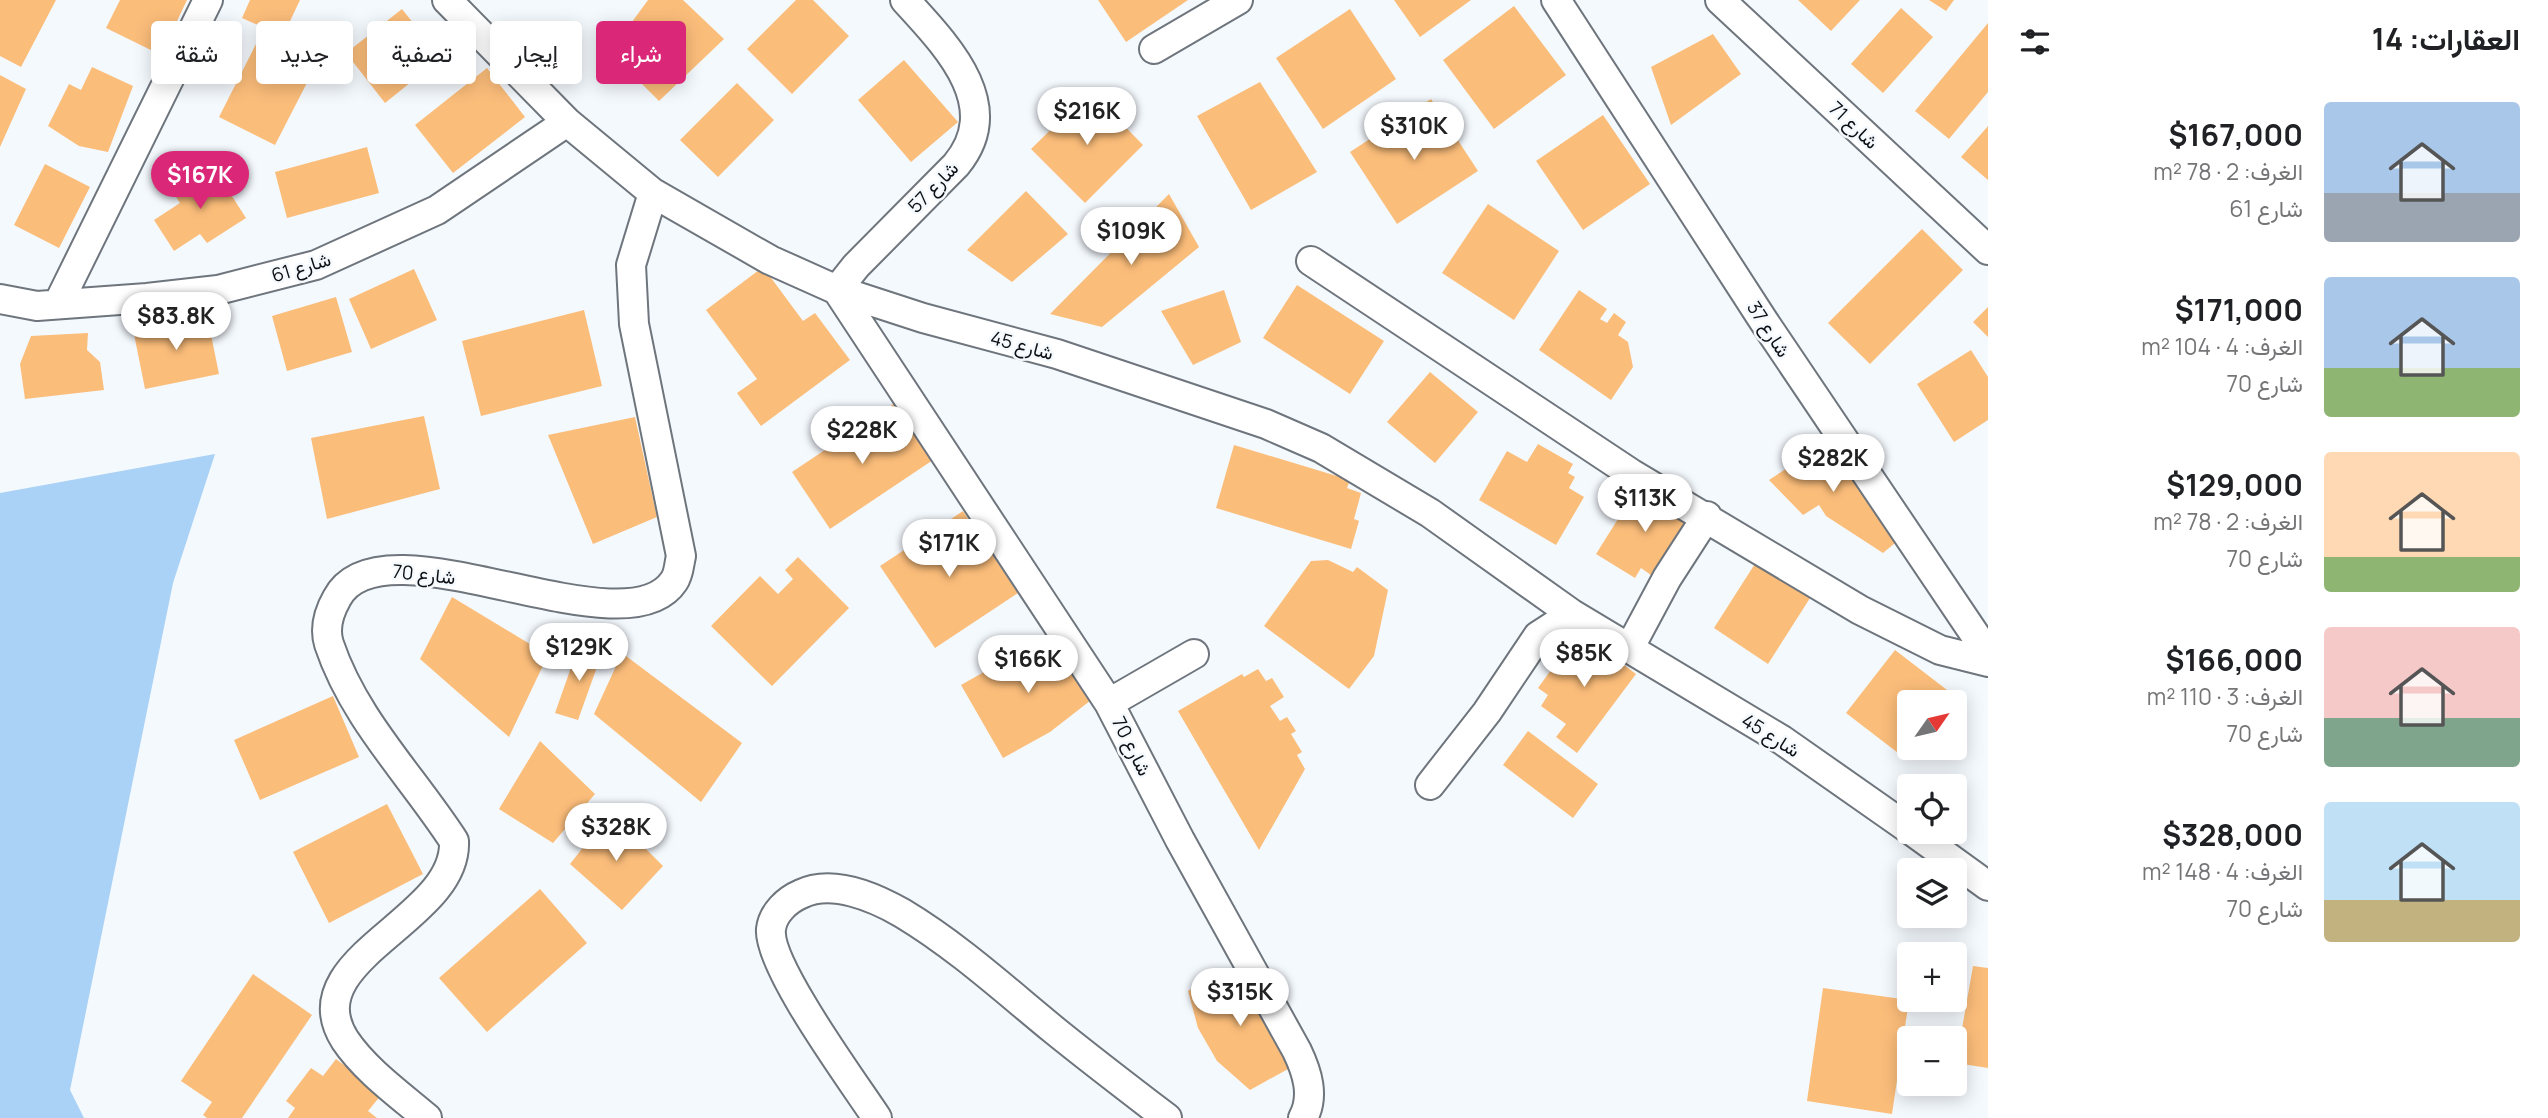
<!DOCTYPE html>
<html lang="ar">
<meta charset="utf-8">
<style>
body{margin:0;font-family:Manrope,Vazirmatn,sans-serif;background:#f2f2f2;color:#202124;direction:rtl;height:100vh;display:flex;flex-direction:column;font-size:26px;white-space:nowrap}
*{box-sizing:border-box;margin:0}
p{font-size:23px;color:#757577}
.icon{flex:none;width:38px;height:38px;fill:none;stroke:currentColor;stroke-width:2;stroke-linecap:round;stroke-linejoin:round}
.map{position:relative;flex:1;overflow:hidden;direction:ltr}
.sheet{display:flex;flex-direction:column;background:#fff;width:560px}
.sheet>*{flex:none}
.hud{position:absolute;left:21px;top:21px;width:665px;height:63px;direction:rtl;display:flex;gap:14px}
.needle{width:46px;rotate:56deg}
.fabs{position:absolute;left:1897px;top:690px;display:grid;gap:14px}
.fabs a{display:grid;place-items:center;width:70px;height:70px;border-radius:7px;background:#fff;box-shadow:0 4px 18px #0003;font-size:35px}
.price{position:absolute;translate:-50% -60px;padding:0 16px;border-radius:24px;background:#fff;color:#222;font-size:23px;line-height:46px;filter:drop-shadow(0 2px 4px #0008)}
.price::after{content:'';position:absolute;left:50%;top:42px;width:21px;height:16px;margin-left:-10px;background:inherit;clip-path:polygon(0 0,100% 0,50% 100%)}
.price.on{background:#db2777;color:#fff}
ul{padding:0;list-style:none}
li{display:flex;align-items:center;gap:21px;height:175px;padding:0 28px}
li span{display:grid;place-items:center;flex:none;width:196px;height:140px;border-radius:7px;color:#555}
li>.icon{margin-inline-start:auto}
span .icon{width:84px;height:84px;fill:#fffc;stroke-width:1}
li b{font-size:30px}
h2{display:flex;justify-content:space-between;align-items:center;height:84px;padding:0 28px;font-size:30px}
.pill{padding:0 24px;border-radius:7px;background:#fff;box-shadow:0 4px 18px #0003;font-size:24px;line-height:63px}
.pill.on{background:#db2777;color:#fff}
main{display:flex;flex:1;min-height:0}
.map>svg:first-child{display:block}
</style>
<main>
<section class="sheet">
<h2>العقارات: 14<svg class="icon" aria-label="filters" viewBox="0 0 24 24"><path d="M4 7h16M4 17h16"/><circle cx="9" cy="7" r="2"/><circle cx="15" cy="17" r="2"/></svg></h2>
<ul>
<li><span style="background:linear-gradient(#a9c7e8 65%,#9aa5b1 0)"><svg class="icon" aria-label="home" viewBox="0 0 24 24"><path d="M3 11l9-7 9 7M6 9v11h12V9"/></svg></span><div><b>$167,000</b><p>الغرف: 2 · 78 m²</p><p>شارع 61</p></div></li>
<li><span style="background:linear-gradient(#a9c7e8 65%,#8fb573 0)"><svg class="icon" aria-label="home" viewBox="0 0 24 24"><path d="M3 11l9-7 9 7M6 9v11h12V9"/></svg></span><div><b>$171,000</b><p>الغرف: 4 · 104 m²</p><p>شارع 70</p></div></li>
<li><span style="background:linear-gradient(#ffd9b3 75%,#8fb573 0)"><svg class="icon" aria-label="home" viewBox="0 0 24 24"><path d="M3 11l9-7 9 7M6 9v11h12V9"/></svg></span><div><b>$129,000</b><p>الغرف: 2 · 78 m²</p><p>شارع 70</p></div></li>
<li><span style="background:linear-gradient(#f6c9c9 65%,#7fa58c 0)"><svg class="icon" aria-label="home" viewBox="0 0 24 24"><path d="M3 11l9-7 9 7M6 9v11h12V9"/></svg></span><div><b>$166,000</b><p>الغرف: 3 · 110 m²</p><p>شارع 70</p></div></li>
<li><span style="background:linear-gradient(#bfe0f5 70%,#c2b280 0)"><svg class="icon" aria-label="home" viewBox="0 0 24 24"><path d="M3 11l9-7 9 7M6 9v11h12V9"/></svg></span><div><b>$328,000</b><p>الغرف: 4 · 148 m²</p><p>شارع 70</p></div></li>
</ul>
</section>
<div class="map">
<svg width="1988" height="1118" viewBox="0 0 1988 1118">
<rect width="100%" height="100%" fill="#f4f9fe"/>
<!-- green -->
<path fill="#aad1f6" d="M 215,454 L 173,583 L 70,1090 L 84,1118 L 0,1118 L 0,493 Z"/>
<!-- building -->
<path fill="#fbbd7a" d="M 0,0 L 56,0 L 21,67 L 0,56 Z
M 120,0 L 187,0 L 161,55 L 106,28 Z
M 250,0 L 300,0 L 283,36 L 242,18 Z
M 648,0 L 683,0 L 724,39 L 659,101 L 610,52 Z
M 796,0 L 813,0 L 849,36 L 792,94 L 747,49 Z
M 1098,0 L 1188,0 L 1126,42 Z
M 1394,0 L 1471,0 L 1420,37 Z
M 1798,0 L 1860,0 L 1831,31 Z
M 1929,0 L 1954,0 L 1946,11 Z
M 1514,6 L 1566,75 L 1494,129 L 1443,60 Z
M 1901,8 L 1933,37 L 1883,93 L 1851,64 Z
M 402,9 L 441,58 L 385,103 L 346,53 Z
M 1350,9 L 1396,79 L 1323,129 L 1276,58 Z
M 1988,23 L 1988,92 L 1949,139 L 1915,111 Z
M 1713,34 L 1741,74 L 1671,125 L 1651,67 Z
M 256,44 L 312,73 L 275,145 L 219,117 Z
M 904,60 L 958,122 L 911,162 L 858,100 Z
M 92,67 L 133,86 L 108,152 L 79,146 L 48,126 L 69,84 L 81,90 Z
M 487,68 L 525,117 L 453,173 L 415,125 Z
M 0,75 L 26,89 L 0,147 Z
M 1260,82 L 1317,172 L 1251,210 L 1197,116 Z
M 737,83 L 774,120 L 718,177 L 680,140 Z
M 1090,91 L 1143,145 L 1085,203 L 1031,149 Z
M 1431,99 L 1478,171 L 1397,224 L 1350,152 Z
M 1603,115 L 1650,184 L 1583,230 L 1536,161 Z
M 1988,126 L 1988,180 L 1961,157 Z
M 367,147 L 379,193 L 287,218 L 275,172 Z
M 45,164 L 90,187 L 59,248 L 14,225 Z
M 212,165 L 246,218 L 207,243 L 200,234 L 174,251 L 154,220 L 180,203 L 172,191 Z
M 1026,191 L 1068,234 L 1012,282 L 967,250 Z
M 1169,194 L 1199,247 L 1102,327 L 1050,314 Z
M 1488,204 L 1559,251 L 1514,320 L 1442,273 Z
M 1922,229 L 1963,270 L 1870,364 L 1828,323 Z
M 763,267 L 803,321 L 815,313 L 850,360 L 761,426 L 737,393 L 757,379 L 706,310 Z
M 414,269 L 437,320 L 371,349 L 349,299 Z
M 1297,285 L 1384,341 L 1350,394 L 1263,338 Z
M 1224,290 L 1241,342 L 1193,365 L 1161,311 Z
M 1579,290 L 1607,309 L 1600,319 L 1607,323 L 1614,313 L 1626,322 L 1618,335 L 1628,342 L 1633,367 L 1611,400 L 1539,350 Z
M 336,297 L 352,352 L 287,371 L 272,316 Z
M 1988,307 L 1988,337 L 1973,322 Z
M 584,310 L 602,386 L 481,416 L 462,341 Z
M 207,315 L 219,374 L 145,389 L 133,329 Z
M 88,333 L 87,350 L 100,362 L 104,390 L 25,399 L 20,364 L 31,336 Z
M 1971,350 L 1988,377 L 1988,420 L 1954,442 L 1917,384 Z
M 1430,372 L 1478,412 L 1435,463 L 1387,422 Z
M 895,403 L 933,460 L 830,529 L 792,472 Z
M 424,416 L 440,489 L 327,519 L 311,438 Z
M 635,417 L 657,517 L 593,544 L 548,435 Z
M 1831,439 L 1895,543 L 1883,553 L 1826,516 L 1819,505 L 1803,515 L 1769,480 Z
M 1538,444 L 1573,464 L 1568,473 L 1575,477 L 1569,488 L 1584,497 L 1556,545 L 1479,500 L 1507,451 L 1527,462 Z
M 1234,445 L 1350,480 L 1347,488 L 1361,493 L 1354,519 L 1359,521 L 1351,549 L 1216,508 Z
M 1640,484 L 1693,518 L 1655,578 L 1641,568 L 1635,578 L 1596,554 Z
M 963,511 L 1018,593 L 935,648 L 880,566 Z
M 798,557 L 849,608 L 772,686 L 711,626 L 760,576 L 778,594 L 793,579 L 785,570 Z
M 1758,559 L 1812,595 L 1768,664 L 1714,628 Z
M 1328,560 L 1353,572 L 1357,567 L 1388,590 L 1374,656 L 1349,689 L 1264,626 L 1311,561 Z
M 452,597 L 548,655 L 509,737 L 420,659 Z
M 1579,631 L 1636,674 L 1577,753 L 1556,737 L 1566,724 L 1541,706 L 1548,695 L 1538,688 Z
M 1055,632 L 1095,697 L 1050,732 L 1003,758 L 961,685 Z
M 579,645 L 602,653 L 578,720 L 555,713 Z
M 1895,650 L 1951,693 L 1944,702 L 1909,702 L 1909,747 L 1902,756 L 1846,713 Z
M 622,653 L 742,743 L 701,802 L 594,714 Z
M 1258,669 L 1266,681 L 1272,678 L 1284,697 L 1270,706 L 1280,721 L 1287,717 L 1296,731 L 1291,734 L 1302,752 L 1297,755 L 1305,769 L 1259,850 L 1178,711 L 1242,674 L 1244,677 Z
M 333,696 L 359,757 L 260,800 L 234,740 Z
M 1528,731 L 1598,784 L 1573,818 L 1503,765 Z
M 540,741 L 595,794 L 553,843 L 499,809 Z
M 387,804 L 423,874 L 329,923 L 293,852 Z
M 610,813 L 663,866 L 622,910 L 570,864 Z
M 540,889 L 587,943 L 487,1032 L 439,978 Z
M 1973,966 L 1988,968 L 1988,1068 L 1956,1063 Z
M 1225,968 L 1250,978 L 1294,1053 L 1288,1069 L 1250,1090 L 1217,1061 L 1198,1028 L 1188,991 Z
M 253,974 L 312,1015 L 242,1118 L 207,1118 L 203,1115 L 212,1102 L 181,1081 Z
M 1823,988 L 1909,1000 L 1892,1114 L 1807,1101 Z
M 336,1059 L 382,1094 L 368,1111 L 377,1118 L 288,1118 L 295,1108 L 286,1101 L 311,1068 L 323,1076 Z"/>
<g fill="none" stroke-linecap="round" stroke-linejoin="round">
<!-- minor casing -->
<g stroke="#6e757d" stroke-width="32">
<path id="minor" d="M 447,0 L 567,122 L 653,193 L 770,260 L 837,290 L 923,318 L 1057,354 L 1266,424 L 1321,448 L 1430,513 L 1572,614 L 1782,740 L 1909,829
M 905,0 C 946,45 1006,105 956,165 L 856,266 L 837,290 L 1109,703 L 1180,840 L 1297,1051 C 1307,1072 1315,1096 1303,1118
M 1556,0 L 1763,320 L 1988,654
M 1720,0 L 1988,250
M 1154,49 L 1238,0
M 1311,261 L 1632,474 L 1860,610 L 1940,650 L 1988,662
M 0,299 L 37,306 L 147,298 L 218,290 L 316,265 L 437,210 L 567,122
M 58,304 L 208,0
M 1629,649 L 1667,578 L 1707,516
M 1109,703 L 1194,654
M 1430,785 L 1487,712 L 1538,636 L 1572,614
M 1912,831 L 1988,886
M 427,1118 C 400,1095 365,1070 345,1040 C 293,958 458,921 454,841 C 412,776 354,719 329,644 C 324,628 329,612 337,598 C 382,513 625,656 674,581 C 679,574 679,564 681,556 L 634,324 L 631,265 L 653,193
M 877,1118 C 854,1083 767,965 771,929 C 773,913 787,900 801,894 C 832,879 874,897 902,913 C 957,946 1004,989 1054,1030 C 1091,1060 1129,1089 1167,1118"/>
</g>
<!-- minor -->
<use href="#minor" stroke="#fff" stroke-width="28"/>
</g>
<g text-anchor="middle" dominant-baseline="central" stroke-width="5" stroke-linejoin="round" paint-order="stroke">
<!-- street labels -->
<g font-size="19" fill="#0d1012" stroke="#f4f9fe">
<text transform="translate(1854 125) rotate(43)">شارع 71</text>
<text transform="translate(933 187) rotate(-46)">شارع 57</text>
<text transform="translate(301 267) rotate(-17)">شارع 61</text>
<text transform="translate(1769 329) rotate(57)">شارع 37</text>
<text transform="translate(1022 345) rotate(15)">شارع 45</text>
<text transform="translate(424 574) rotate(6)">شارع 70</text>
<text transform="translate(1771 735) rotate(32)">شارع 45</text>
<text transform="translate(1132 746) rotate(63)">شارع 70</text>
</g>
</g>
</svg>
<div class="fabs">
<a><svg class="needle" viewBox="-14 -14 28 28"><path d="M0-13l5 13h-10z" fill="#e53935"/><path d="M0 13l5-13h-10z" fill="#757577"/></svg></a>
<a><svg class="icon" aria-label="locate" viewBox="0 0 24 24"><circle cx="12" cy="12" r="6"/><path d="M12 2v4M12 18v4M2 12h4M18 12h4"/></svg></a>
<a><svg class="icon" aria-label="layers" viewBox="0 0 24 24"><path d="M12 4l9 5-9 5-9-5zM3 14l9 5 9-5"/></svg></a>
<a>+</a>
<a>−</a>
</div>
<b class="price" style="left:1087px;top:147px">$216K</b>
<b class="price" style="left:1414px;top:162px">$310K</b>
<b class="price on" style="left:200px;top:211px">$167K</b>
<b class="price" style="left:1131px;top:267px">$109K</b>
<b class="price" style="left:176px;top:352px">$83.8K</b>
<b class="price" style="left:862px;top:466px">$228K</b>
<b class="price" style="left:1833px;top:494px">$282K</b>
<b class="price" style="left:1645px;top:534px">$113K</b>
<b class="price" style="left:949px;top:579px">$171K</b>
<b class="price" style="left:579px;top:683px">$129K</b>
<b class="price" style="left:1584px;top:689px">$85K</b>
<b class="price" style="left:1028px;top:695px">$166K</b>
<b class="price" style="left:616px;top:863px">$328K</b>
<b class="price" style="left:1240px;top:1028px">$315K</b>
<div class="hud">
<a class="pill on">شراء</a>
<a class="pill">إيجار</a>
<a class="pill">تصفية</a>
<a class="pill">جديد</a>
<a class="pill">شقة</a>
</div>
</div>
</main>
